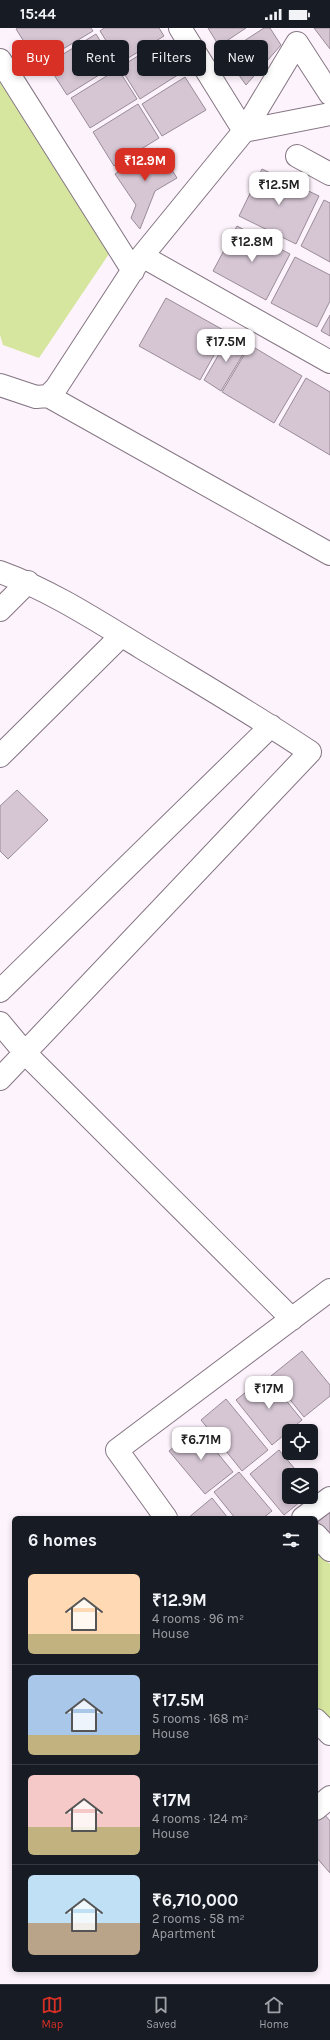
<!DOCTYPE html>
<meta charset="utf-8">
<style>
body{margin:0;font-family:Karla,sans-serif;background:#242831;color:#f1f3f6;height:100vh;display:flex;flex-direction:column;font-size:15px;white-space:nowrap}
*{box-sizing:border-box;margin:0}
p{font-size:13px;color:#9ea1a6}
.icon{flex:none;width:22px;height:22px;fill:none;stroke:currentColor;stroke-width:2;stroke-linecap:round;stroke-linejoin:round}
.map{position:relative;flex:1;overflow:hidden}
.sheet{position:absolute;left:12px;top:1488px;width:306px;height:456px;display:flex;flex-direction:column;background:#171b24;border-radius:6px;box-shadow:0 2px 6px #0003}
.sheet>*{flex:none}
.guide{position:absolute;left:12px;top:12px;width:306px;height:36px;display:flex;gap:8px}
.fabs{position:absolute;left:282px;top:1396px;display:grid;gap:8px}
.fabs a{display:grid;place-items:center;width:36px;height:36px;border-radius:6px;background:#171b24;box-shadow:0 2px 6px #0003;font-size:20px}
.price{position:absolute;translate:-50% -34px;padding:0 9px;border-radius:8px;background:#fff;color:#222;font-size:13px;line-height:26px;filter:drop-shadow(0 1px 2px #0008)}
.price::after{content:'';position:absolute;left:50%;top:24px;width:12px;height:9px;margin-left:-6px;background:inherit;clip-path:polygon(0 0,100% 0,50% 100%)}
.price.active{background:#d93025;color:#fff}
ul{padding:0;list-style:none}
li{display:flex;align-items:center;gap:12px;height:100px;padding:0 16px}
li+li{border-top:1px solid #363941}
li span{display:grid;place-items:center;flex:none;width:112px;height:80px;border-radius:6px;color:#555}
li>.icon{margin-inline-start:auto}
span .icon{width:48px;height:48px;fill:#fffc;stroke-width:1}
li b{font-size:17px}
h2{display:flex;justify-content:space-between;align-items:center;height:48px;padding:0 16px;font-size:17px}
.tag{padding:0 14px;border-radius:6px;background:#171b24;box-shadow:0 2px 6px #0003;font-size:14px;line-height:36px}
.tag.active{background:#d93025;color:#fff}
.status{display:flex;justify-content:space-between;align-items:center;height:28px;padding:0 20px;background:#171b24;direction:ltr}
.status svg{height:11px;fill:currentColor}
.dock{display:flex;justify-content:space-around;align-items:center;height:56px;border-top:1px solid #363941;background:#171b24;font-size:11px;color:#9ea1a6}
.dock a{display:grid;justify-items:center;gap:2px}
.dock .active{color:#d93025}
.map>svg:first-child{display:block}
</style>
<div class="status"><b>15:44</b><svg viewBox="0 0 49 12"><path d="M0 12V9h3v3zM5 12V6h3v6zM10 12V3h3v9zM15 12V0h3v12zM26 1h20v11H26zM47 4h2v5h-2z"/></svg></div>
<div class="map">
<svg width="330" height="1956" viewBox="0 0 330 1956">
<rect width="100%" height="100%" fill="#fdf3fc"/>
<!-- green -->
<path fill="#d6e69e" d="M 0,44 L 117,214 L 39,330 L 3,317 L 0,307 Z
M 316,1521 L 330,1536 L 330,1693 L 316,1677 Z"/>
<!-- building -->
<path fill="#d6c6d4" stroke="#9a8b98" d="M 18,0 L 91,0 L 93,3 L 38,36 L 16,1 Z
M 104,0 L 159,0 L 164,8 L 120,35 L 100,3 Z
M 208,0 L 246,0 L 219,18 Z
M 264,0 L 270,0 L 281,17 L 246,57 L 224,26 Z
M 314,0 L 330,0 L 330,21 Z
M 96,6 L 115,37 L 67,67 L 47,36 Z
M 164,12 L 184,43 L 140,71 L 120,39 Z
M 118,41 L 137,71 L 90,100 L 71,70 Z
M 185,49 L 206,82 L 162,108 L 142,76 Z
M 138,76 L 159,110 L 114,138 L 93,104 Z
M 158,120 L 177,150 L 155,163 L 140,201 L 131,190 L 136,177 L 115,146 Z
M 262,141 L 319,168 L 296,216 L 239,188 Z
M 324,172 L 330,175 L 330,234 L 301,218 Z
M 237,198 L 290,226 L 266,272 L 213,243 Z
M 295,229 L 330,247 L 330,273 L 317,299 L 271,275 Z
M 166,270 L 227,304 L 200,352 L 139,318 Z
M 330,287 L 330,308 L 321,303 Z
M 230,307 L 248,318 L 221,363 L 204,352 Z
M 250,317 L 302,348 L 274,395 L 222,364 Z
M 306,350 L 330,364 L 330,427 L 279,397 Z
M 17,762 L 48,792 L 8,831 L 0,823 L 0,778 Z
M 302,1323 L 330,1357 L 330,1368 L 304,1389 L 271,1348 Z
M 266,1348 L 302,1392 L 272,1417 L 236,1372 Z
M 226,1371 L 268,1422 L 242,1443 L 201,1392 Z
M 197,1400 L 233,1444 L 205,1466 L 169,1423 Z
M 279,1422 L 300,1447 L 289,1447 L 289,1469 L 306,1469 L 284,1487 L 250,1446 Z
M 239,1444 L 272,1483 L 263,1490 L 235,1490 L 214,1464 Z
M 212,1470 L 228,1490 L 188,1490 Z
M 330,1484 L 330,1509 L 318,1494 Z
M 324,1786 L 330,1793 L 330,1845 L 316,1829 L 316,1793 Z"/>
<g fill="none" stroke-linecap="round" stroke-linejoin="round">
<!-- minor casing -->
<g stroke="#847583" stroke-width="24">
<path id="minor" d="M 180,0 L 244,103
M 0,32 L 133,243
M 244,103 L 330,86
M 297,128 L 330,146
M 142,228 L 330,334
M 0,357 L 36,369 L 48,368 L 56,360 L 142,228 L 244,103 L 297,15 L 330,66
M 48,368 L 330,526
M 0,544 C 50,562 96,592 142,620 C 198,654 255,687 310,724 L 0,1051
M 0,582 L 28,554
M 0,728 L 121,608
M 0,963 L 271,698
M 0,995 L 25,1025 L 292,1291
M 166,1490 L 117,1422 L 330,1262
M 303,1490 L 330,1470
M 316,1507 L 330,1522
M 316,1692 L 330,1706
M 316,1781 L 330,1769"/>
</g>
<!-- minor -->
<use href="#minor" stroke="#fff" stroke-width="22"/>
</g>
</svg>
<div class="fabs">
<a><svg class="icon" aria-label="locate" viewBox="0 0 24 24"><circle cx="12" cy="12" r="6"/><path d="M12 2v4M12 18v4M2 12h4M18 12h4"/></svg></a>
<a><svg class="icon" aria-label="layers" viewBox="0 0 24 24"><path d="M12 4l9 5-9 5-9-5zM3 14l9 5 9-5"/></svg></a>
</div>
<b class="price active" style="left:145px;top:154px">₹12.9M</b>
<b class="price" style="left:279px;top:178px">₹12.5M</b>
<b class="price" style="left:252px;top:235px">₹12.8M</b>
<b class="price" style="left:226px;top:335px">₹17.5M</b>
<b class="price" style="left:269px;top:1382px">₹17M</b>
<b class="price" style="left:201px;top:1433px">₹6.71M</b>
<div class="guide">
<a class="tag active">Buy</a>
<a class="tag">Rent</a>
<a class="tag">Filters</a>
<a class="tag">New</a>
</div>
<section class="sheet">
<h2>6 homes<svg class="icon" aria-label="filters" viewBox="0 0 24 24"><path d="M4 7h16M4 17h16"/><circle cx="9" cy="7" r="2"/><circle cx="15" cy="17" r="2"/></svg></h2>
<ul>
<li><span style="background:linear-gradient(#ffd9b3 75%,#c2b280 0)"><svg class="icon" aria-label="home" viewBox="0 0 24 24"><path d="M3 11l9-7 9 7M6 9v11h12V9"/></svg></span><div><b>₹12.9M</b><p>4 rooms · 96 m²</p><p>House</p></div></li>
<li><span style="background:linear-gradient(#a9c7e8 75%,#c2b280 0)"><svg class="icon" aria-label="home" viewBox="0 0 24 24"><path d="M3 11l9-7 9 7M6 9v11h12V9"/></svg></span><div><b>₹17.5M</b><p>5 rooms · 168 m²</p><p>House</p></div></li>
<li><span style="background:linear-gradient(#f6c9c9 65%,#c2b280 0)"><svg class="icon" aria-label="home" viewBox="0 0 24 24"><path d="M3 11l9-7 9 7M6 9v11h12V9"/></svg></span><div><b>₹17M</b><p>4 rooms · 124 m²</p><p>House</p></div></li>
<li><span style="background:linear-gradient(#bfe0f5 60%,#b9a48a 0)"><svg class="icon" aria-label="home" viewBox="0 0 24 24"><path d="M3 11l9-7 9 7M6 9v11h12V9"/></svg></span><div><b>₹6,710,000</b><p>2 rooms · 58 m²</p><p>Apartment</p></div></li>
</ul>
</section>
</div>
<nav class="dock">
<a class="active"><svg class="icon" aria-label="map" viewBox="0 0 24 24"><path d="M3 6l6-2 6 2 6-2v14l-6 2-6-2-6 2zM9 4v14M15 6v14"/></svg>Map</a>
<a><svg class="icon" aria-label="saved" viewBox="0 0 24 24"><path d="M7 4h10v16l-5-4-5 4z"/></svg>Saved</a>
<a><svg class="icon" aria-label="home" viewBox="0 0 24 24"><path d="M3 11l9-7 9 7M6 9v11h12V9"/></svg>Home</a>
</nav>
